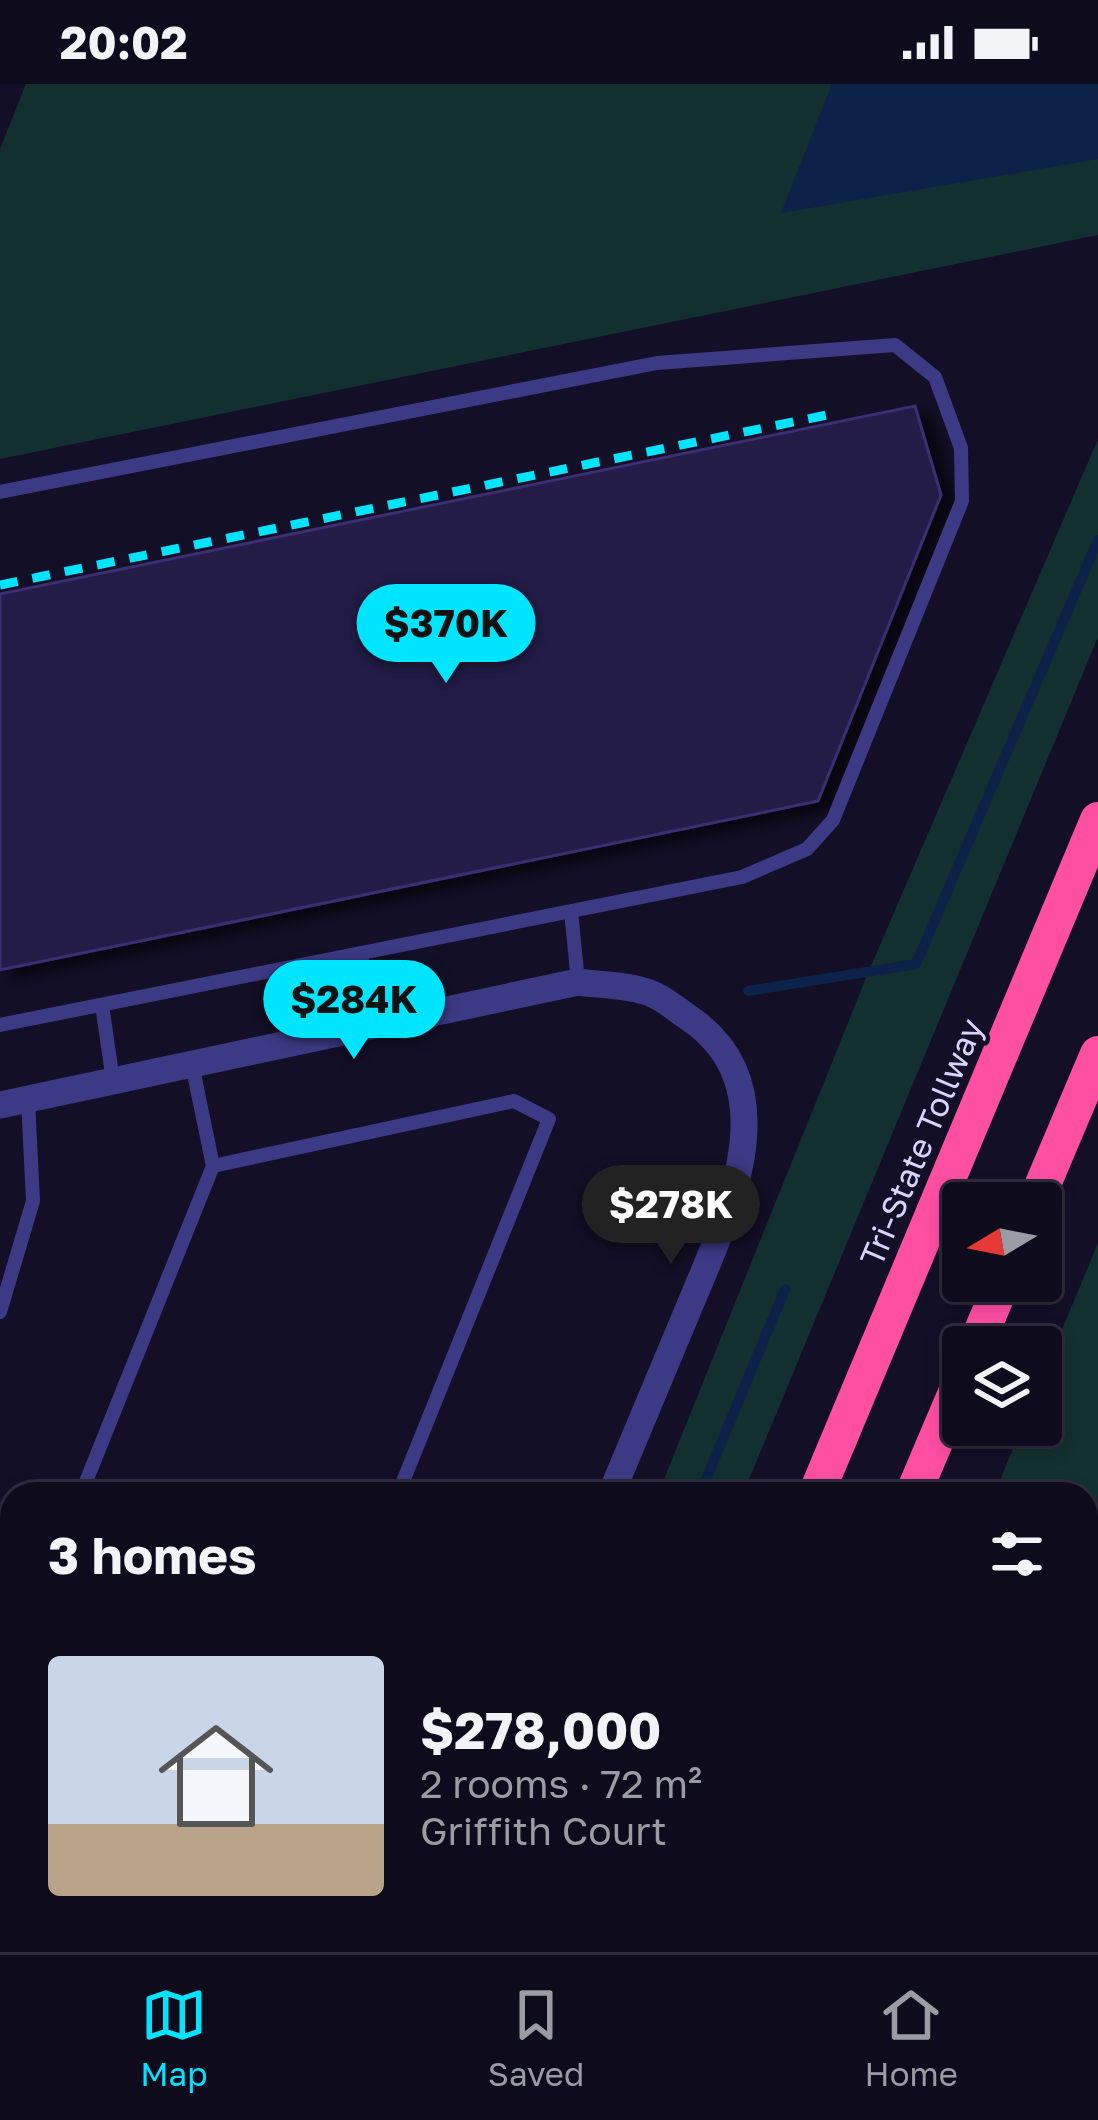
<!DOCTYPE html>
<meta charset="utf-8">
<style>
body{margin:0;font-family:"Golos Text",sans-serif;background:#171425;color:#f1f3f6;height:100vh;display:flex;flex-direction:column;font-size:45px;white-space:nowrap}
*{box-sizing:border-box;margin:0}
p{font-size:39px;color:#9b9ba3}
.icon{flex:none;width:66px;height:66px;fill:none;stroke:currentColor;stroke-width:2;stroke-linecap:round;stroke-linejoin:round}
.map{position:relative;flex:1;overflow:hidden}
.drawer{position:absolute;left:0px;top:1398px;width:1098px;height:471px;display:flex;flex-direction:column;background:#0e0b1c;border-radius:36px 36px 0 0;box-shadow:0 6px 18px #0003,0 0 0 3px #2e2b3b}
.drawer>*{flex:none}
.needle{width:78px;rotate:260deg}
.fabs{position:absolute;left:942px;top:1098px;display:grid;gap:24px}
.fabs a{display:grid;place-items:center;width:120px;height:120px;border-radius:12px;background:#0e0b1c;box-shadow:0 6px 18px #0003,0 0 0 3px #2e2b3b;font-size:60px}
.price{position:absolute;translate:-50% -102px;padding:0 27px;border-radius:42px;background:#00e5ff;color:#111;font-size:39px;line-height:78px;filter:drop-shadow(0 3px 6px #0008)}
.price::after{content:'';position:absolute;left:50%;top:72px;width:36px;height:27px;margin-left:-18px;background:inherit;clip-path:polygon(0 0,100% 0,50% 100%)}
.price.on{background:#222;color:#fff}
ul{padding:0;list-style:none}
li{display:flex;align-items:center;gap:36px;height:300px;padding:0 48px}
li span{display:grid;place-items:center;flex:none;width:336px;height:240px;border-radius:12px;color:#555}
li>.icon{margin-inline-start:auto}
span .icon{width:144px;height:144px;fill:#fffc;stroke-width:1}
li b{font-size:51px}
h2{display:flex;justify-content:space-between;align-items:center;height:144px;padding:0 48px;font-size:51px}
.status{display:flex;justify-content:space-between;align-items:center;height:84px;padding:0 60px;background:#0e0b1c;direction:ltr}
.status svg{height:33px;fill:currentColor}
.tabs{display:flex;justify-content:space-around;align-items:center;height:168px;border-top:3px solid #2e2b3b;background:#0e0b1c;font-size:33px;color:#9b9ba3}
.tabs a{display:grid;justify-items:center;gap:6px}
.tabs .on{color:#00e5ff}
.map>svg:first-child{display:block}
</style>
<div class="status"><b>20:02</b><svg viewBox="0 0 49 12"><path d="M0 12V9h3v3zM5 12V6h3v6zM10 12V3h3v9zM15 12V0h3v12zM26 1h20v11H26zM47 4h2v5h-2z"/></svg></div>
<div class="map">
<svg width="1098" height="1868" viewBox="0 0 1098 1868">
<defs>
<filter id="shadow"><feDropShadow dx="13" dy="8" stdDeviation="6" flood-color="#0009"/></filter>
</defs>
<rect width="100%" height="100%" fill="#130f26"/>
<!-- green -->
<path fill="#12302f" d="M 26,0 L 1098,0 L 1098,151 L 0,375 L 0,65 Z
M 1098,355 L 1098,553 L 743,1410 L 658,1410 L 868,889 Z
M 1098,1159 L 1098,1842 L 1086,1837 L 1086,1410 L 994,1410 L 1023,1341 L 1041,1341 L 1041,1296 Z
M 809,1857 L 1075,1857 L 1071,1868 L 804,1868 Z"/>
<!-- water -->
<path fill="#0c2248" d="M 832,0 L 1098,0 L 1098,75 L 781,129 Z"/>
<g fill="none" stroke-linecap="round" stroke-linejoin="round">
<!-- stream -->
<path stroke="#0c2248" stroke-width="10" d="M 748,907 L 916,880 L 1098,456
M 700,1410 L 785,1205
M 506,1868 L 511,1857"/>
</g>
<!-- building -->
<path fill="#241b47" stroke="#3b2d73" stroke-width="3" filter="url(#shadow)" d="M 915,322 L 941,411 L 818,717 L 0,886 L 0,510 Z
M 0,1433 L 12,1438 L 12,1857 L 77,1857 L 73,1868 L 0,1868 Z"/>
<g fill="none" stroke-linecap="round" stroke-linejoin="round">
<!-- lane -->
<path stroke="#3d3a85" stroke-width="14" d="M 0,408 L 657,279 L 895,261 L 935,293 L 961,364 L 962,417 L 833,736 L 807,765 L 742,793 L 0,941
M 571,827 L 578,898
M 361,869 L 371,942
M 102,921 L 113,997
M 213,1082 L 514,1017 L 549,1035 L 398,1410
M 0,1228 L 33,1117 L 28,1016
M 81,1410 L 213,1082 L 192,980"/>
<!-- street -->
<path stroke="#3d3a85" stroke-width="27" d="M 0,1021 L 578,898 C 600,901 629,901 650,909 C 664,914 677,926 689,934 C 795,1006 722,1142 685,1233 C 660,1292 636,1351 611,1410
M 421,1868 L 426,1857"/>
<!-- highway -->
<path stroke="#ff4fa3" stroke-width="36" d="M 1035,1119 L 1098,970
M 975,1263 L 1003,1197
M 816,1410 L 1098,736
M 913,1410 L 963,1292
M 624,1868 L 628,1857
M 721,1868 L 726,1857"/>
<!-- rail -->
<path stroke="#00e5ff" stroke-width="9" stroke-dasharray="18 15" stroke-linecap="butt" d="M 0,501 L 827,331"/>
</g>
<g text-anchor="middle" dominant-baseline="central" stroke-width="9" stroke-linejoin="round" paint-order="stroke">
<!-- street labels -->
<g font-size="33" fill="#d9d4ff" stroke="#130f26">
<text transform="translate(921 1058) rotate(-67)">Tri-State Tollway</text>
</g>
</g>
</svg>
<div class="fabs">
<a><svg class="needle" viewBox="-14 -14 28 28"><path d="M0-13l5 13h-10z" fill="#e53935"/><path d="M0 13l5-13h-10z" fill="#9b9ba3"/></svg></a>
<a><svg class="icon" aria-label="layers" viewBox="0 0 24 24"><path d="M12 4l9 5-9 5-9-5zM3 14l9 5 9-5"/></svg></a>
</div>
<b class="price" style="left:446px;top:602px">$370K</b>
<b class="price" style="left:354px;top:978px">$284K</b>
<b class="price on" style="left:671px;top:1183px">$278K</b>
<section class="drawer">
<h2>3 homes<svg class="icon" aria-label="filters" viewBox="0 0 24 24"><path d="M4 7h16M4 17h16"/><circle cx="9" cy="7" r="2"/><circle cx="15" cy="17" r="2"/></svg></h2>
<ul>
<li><span style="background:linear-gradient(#c9d6e8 70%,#b9a48a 0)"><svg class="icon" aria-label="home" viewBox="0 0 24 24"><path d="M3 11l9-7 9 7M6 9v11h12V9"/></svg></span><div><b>$278,000</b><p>2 rooms · 72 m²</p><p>Griffith Court</p></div></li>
</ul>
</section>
</div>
<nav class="tabs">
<a class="on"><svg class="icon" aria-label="map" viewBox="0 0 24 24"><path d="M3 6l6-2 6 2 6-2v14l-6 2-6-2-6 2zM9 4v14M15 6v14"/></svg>Map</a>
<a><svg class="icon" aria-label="saved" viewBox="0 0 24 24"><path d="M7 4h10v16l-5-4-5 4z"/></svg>Saved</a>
<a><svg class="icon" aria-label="home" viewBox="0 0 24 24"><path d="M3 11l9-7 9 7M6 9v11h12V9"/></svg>Home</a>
</nav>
